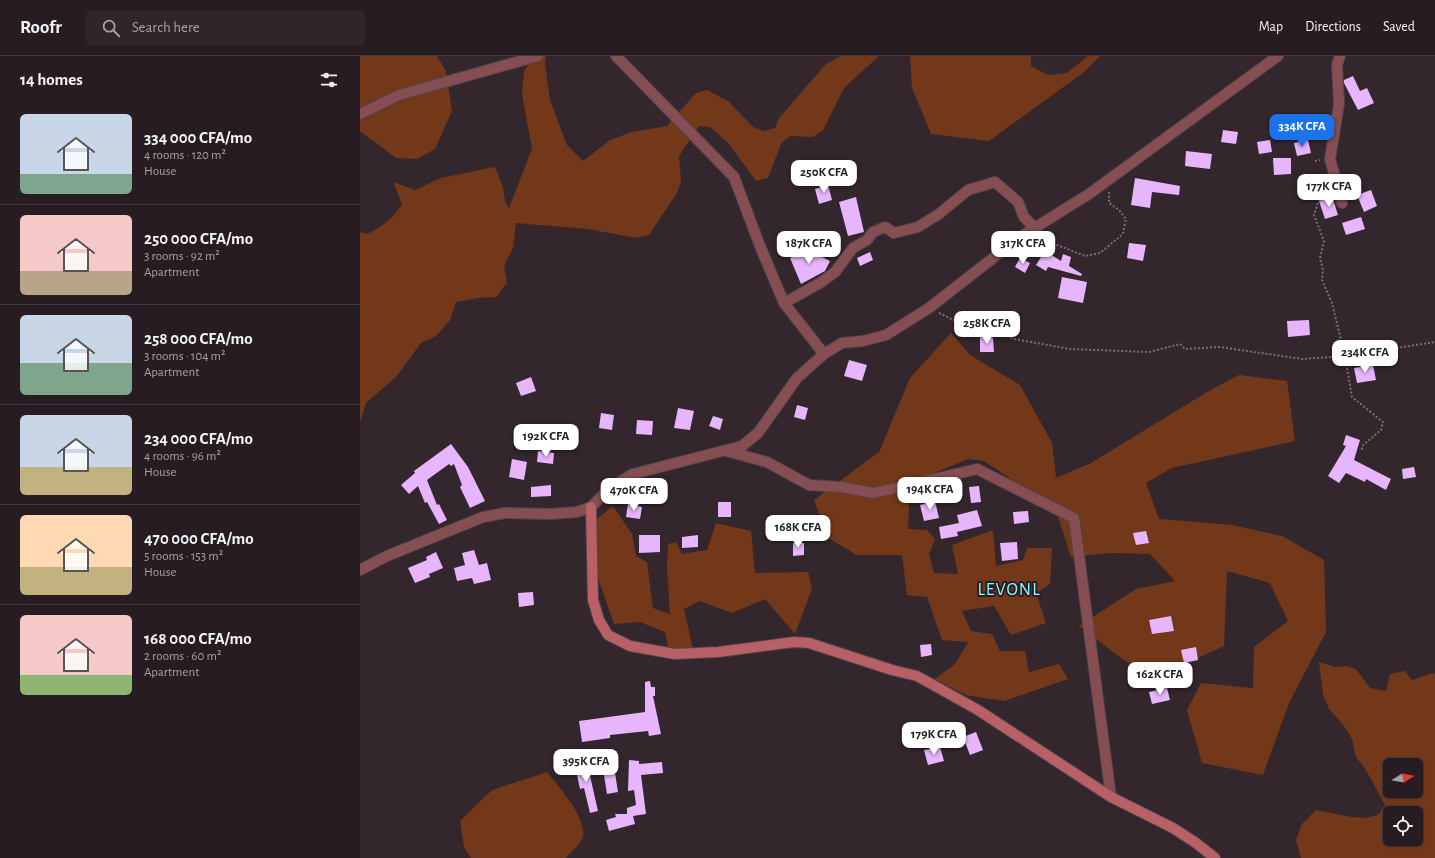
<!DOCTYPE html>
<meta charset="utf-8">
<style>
body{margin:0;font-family:"Alegreya Sans",sans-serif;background:#2f252a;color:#f1f3f6;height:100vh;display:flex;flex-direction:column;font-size:15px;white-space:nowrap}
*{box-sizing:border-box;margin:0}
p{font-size:13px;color:#a4a1a5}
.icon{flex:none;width:22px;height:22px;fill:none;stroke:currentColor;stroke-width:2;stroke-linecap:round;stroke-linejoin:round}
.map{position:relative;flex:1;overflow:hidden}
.panel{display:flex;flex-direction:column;background:#271c22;width:360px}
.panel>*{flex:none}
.needle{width:26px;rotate:79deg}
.tools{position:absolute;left:1023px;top:702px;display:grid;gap:8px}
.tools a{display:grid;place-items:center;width:40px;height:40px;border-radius:6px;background:#271c22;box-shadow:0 1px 3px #0004,0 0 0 1px #433a40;font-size:20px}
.price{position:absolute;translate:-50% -34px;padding:0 9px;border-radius:8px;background:#fff;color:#222;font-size:13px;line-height:26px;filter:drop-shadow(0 1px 2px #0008)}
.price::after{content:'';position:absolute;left:50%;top:24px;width:12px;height:9px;margin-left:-6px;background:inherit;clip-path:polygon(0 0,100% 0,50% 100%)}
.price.on{background:#1a73e8;color:#fff}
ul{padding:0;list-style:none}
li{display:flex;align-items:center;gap:12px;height:100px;padding:0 20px}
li+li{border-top:1px solid #433a40}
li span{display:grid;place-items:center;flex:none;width:112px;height:80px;border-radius:6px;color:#555}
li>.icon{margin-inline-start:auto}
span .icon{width:48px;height:48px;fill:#fffc;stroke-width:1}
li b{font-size:17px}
h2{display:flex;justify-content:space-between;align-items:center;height:48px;padding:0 20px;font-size:17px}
header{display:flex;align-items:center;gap:24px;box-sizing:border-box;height:56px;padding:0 20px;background:#271c22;border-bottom:1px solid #433a40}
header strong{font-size:19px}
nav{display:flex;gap:22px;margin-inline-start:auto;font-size:14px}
.search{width:280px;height:36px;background:#2f252a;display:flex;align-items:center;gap:10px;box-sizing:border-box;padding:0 14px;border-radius:6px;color:#a4a1a5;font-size:15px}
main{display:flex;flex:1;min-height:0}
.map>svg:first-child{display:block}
</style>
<header>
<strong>Roofr</strong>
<div class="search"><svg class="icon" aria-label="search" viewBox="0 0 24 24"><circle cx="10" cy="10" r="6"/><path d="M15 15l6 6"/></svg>Search here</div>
<nav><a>Map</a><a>Directions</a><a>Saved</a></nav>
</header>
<main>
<section class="panel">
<h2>14 homes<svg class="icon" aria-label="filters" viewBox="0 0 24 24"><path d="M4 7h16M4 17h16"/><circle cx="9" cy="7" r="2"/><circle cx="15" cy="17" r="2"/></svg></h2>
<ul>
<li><span style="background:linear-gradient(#c9d6e8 75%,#7fa58c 0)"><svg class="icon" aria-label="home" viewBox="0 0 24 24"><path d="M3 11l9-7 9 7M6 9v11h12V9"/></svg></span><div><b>334 000 CFA/mo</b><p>4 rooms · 120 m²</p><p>House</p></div></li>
<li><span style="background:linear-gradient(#f6c9c9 70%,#b9a48a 0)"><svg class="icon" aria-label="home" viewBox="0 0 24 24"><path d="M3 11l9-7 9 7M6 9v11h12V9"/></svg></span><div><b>250 000 CFA/mo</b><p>3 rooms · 92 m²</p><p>Apartment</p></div></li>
<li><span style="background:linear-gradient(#c9d6e8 60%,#7fa58c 0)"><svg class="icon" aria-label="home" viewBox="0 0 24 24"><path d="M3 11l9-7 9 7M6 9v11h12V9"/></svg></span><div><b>258 000 CFA/mo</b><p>3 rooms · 104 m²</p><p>Apartment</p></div></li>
<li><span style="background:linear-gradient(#c9d6e8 65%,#c2b280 0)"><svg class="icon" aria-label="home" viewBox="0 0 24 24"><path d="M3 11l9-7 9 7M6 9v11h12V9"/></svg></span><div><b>234 000 CFA/mo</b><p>4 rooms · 96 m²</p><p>House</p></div></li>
<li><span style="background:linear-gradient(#ffd9b3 65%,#c2b280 0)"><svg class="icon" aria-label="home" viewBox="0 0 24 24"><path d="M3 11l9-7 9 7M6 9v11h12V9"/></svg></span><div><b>470 000 CFA/mo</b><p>5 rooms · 153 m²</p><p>House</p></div></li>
<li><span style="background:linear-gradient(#f6c9c9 75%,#8fb573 0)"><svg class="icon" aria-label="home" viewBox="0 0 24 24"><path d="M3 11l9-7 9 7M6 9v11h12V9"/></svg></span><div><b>168 000 CFA/mo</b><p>2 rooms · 60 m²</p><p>Apartment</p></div></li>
</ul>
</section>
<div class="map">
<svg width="1075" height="802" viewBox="0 0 1075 802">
<rect width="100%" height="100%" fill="#34262d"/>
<!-- green -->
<path fill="#733819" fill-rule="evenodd" d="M 0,0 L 77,0 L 86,15 L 92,55 L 75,93 L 57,103 L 36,102 L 0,75 Z
M 175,0 L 186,0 L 185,8 L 190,44 L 207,89 L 223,105 L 250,84 L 272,76 L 307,70 L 336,37 L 347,34 L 368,45 L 393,71 L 404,75 L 415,72 L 419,62 L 466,8 L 481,0 L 519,0 L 484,32 L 463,74 L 453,81 L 430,80 L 421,88 L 408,122 L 396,125 L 368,87 L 350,71 L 339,70 L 319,100 L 321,125 L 317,137 L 289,179 L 276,182 L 228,173 L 156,167 L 153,192 L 144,210 L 147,227 L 136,241 L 118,242 L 96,246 L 90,264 L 76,280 L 61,287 L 36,321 L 6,347 L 0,366 L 0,176 L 7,178 C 21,172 34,162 42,148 L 33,126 L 55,134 L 81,122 L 135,111 L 143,131 L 145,145 L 149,152 L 172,93 L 162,38 L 164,15 Z
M 550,0 L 671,0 L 671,10 L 688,19 L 707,17 L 728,0 L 740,0 L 724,16 L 629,85 L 571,78 L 552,32 Z
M 591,277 L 610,299 L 660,329 L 692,387 L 696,422 L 731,407 L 847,336 L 879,319 L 927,325 L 935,385 L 812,412 L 786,427 L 799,463 L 872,469 L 922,480 L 964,504 L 966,576 L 929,647 L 903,719 L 842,707 L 827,654 L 841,627 L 893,632 L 894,591 L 928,565 L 910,527 L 867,515 L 864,590 L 795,622 L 761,602 L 719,570 L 776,533 L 815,525 L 790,498 L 750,497 L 711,501 L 698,460 L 665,432 L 624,405 L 608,403 L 550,427 L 548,473 L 567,474 L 575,483 L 569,498 L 574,517 L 598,518 L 592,489 L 633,474 L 636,510 L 663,504 L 667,492 L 692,492 L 690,528 L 676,537 L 686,567 L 651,579 L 634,550 L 602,555 L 611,575 L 632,578 L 640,595 L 665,595 L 669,616 L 699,608 L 708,623 L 644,645 L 606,639 L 575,623 L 595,608 L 608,586 L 582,584 L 567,541 L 547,539 L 542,499 L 497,499 L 468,482 L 454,444 L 519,396 L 550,322 Z
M 253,450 L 272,478 L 276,500 L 287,506 L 293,552 L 310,558 L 307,512 L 308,488 L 316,486 L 322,498 L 347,494 L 356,467 L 391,475 L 395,517 L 448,516 L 452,533 L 435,578 L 405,543 L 372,557 L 339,545 L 324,553 L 333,593 L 309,595 L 305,576 L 280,566 L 254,568 L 239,525 L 225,473 Z
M 959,606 L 975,611 L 987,610 L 996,613 L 1010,632 L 1026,635 L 1030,618 L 1045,615 L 1052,624 L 1073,617 L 1075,618 L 1075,802 L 941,802 L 936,784 L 942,768 L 956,754 L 992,761 L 1005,762 L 1018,759 L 1025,749 L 1006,714 L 996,701 L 992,683 L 984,670 L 969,653 L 963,638 ZM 1030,709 L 1056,709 L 1056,735 L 1030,735 ZM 1030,757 L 1056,757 L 1056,783 L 1030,783 Z
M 187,716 C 198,730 230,765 222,783 C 219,790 210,796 206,802 L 111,802 L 104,791 L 100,765 L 132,734 Z"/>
<!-- building -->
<path fill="#e7b5fb" d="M 993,20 L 1000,35 L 1007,32 L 1014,47 L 998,54 L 984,27 L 984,24 Z
M 863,74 L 878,76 L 876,88 L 861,86 Z
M 910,84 L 912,96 L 899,98 L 897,86 Z
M 948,84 L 951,97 L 937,100 L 934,87 Z
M 826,95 L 852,98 L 850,113 L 825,110 Z
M 913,102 L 931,102 L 931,118 L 914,119 Z
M 775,122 L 820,130 L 819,139 L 792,136 L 790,152 L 771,149 Z
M 468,129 L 472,144 L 459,148 L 455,133 Z
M 1011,134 L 1017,150 L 1004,156 L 997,139 Z
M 972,140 L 978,159 L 965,163 L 959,145 Z
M 496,141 L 504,176 L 488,180 L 479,146 Z
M 1001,161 L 1005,173 L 986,179 L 982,167 Z
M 769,187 L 786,189 L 783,205 L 767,202 Z
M 454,191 L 458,199 L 470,205 L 465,215 L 441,228 L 430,202 Z
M 685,195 L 701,205 L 703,198 L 711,201 L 709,210 L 722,218 L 721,220 L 688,211 L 686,215 L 676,209 Z
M 510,196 L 513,204 L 500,210 L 497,202 Z
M 660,202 L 670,207 L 665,217 L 655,211 Z
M 702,221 L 727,226 L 723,247 L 698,242 Z
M 949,264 L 950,279 L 928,281 L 927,265 Z
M 620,281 L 633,282 L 634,296 L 620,296 Z
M 489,304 L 507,309 L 502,325 L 484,320 Z
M 1013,309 L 1016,324 L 997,327 L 994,312 Z
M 171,321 L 176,335 L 161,340 L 156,327 Z
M 437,349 L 448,352 L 445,364 L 434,361 Z
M 318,352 L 334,355 L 330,374 L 314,372 Z
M 241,357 L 254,359 L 252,374 L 239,372 Z
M 353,360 L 363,363 L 360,374 L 349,370 Z
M 277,364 L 293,365 L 292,379 L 276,378 Z
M 986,379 L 1000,384 L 994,404 L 1031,423 L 1026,434 L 1006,423 L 1005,426 L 986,417 L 979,427 L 968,420 L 986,390 L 983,389 Z
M 91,388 L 108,411 L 125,445 L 110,452 L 100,431 L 102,429 L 94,408 L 91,410 L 89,408 L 67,424 L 77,449 L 79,448 L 87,464 L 79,468 L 67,446 L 65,447 L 58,430 L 49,438 L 41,429 L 55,417 L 54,415 Z
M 178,395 L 194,397 L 193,408 L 177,406 Z
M 152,403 L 167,406 L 164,424 L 149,421 Z
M 1054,411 L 1056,421 L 1043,423 L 1042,413 Z
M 191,429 L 191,440 L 171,441 L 171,431 Z
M 619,430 L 621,446 L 611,447 L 609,431 Z
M 575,445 L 579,462 L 564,465 L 560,449 Z
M 358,446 L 371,446 L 371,461 L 358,461 Z
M 268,448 L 282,451 L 280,463 L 266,461 Z
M 617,454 L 622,470 L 597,476 L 598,480 L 581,483 L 579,471 L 599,467 L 597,459 Z
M 668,455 L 669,466 L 654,468 L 653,456 Z
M 786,475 L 789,487 L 776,489 L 773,477 Z
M 279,479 L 300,479 L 300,496 L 279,497 Z
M 338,479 L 338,491 L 322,492 L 322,481 Z
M 657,486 L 658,503 L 642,505 L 640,487 Z
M 433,487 L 444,487 L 444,499 L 433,500 Z
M 114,494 L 119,509 L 127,507 L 131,524 L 114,528 L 112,522 L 97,525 L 94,512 L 105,509 L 102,497 Z
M 76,496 L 83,512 L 69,518 L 70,521 L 55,527 L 48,512 L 67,504 L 66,501 Z
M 173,536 L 174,549 L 159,551 L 158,537 Z
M 811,560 L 814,575 L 792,578 L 789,564 Z
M 571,588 L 572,599 L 561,601 L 560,589 Z
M 836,591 L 838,604 L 824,607 L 821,594 Z
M 290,625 L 291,631 L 295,631 L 295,640 L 293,640 L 301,678 L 289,680 L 288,675 L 250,679 L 250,682 L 222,686 L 219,665 L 285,656 L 285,626 Z
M 807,632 L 810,644 L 792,648 L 789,636 Z
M 616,676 L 623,694 L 610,699 L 603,681 Z
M 580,691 L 584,705 L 568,709 L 564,694 Z
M 226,702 L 238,755 L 230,757 L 224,732 L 220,733 L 214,704 Z
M 269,704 L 279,705 L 279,708 L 302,706 L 303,717 L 281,719 L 286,758 L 273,760 L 275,768 L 249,775 L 246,764 L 256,761 L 255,758 L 267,758 L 267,752 L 276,749 L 274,734 L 268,735 Z
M 255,717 L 258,736 L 247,738 L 244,719 Z"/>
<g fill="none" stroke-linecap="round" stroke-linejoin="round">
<!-- street casing -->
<g stroke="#51444a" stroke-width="12">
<path id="street" d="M 256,0 L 374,121 L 400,190 L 424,247 L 464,298
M 980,0 L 977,9 L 979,48 L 970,103 L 982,147
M 0,58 L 39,39 L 178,0
M 424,247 L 460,227 L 475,216 L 493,192 L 507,184 L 513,176 L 525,171 L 534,177 L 558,171 L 579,158 L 608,134 L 635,126 L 658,146 L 664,161 L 676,173
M 366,395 L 407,406 L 449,429 L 481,431 L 514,437 L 617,413 L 714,462 L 751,741
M 0,514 L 27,500 L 123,461 L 145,457 L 190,458 L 217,456 L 231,451 L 250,432 L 273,418 L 382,390 L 398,377 L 437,322 L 464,298 L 482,287 L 503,285 L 526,279 L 569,252 L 660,181 L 729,138 L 918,0"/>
</g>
<!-- secondary casing -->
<g stroke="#51444a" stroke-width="12">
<path id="secondary" d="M 231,451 L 233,544 L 239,564 L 248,579 L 270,590 L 315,598 L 358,596 L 434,586 L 449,587 L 532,614 L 557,620 L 618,654 L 751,741 L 813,772 L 836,787 L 855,802"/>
</g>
<!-- path -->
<path stroke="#7a6e74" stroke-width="2" stroke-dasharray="2 2" stroke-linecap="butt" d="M 955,105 L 960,104
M 965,124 L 954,159 L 964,185 L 960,202 L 963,214 L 962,224 L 972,247 L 985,300 L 1075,286
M 683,180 L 697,189 L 725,200 L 740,197 L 763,178 L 766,163 L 759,154 L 749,147 L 749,136
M 579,257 L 602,268 L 635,275 L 654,283 L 710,293 L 789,296 L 820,288 L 825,293 L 860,291 L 942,303 L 985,300 L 992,341 L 1023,366 L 1021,374 L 1002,390 L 1002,395"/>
<!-- street -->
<use href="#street" stroke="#864e52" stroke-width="10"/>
<!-- secondary -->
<use href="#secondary" stroke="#b96067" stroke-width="10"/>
</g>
<g text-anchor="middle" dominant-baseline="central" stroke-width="4" stroke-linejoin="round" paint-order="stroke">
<!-- quarter labels -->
<g font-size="18" letter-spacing="1" fill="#8cf8f9" stroke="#2a1c23">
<text x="649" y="534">LEVONL</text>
</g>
</g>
</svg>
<div class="tools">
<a><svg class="needle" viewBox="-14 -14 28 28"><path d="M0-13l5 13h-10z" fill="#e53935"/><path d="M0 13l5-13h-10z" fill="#a4a1a5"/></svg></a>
<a><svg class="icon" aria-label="locate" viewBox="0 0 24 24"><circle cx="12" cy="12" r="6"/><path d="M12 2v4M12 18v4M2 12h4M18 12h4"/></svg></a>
</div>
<b class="price on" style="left:942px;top:92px">334K CFA</b>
<b class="price" style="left:464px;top:138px">250K CFA</b>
<b class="price" style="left:969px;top:152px">177K CFA</b>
<b class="price" style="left:449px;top:209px">187K CFA</b>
<b class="price" style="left:663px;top:209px">317K CFA</b>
<b class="price" style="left:627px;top:289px">258K CFA</b>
<b class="price" style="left:1005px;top:318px">234K CFA</b>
<b class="price" style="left:186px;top:402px">192K CFA</b>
<b class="price" style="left:570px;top:455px">194K CFA</b>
<b class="price" style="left:274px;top:456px">470K CFA</b>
<b class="price" style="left:438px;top:493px">168K CFA</b>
<b class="price" style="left:800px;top:640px">162K CFA</b>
<b class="price" style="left:574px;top:700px">179K CFA</b>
<b class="price" style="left:226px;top:727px">395K CFA</b>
</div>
</main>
